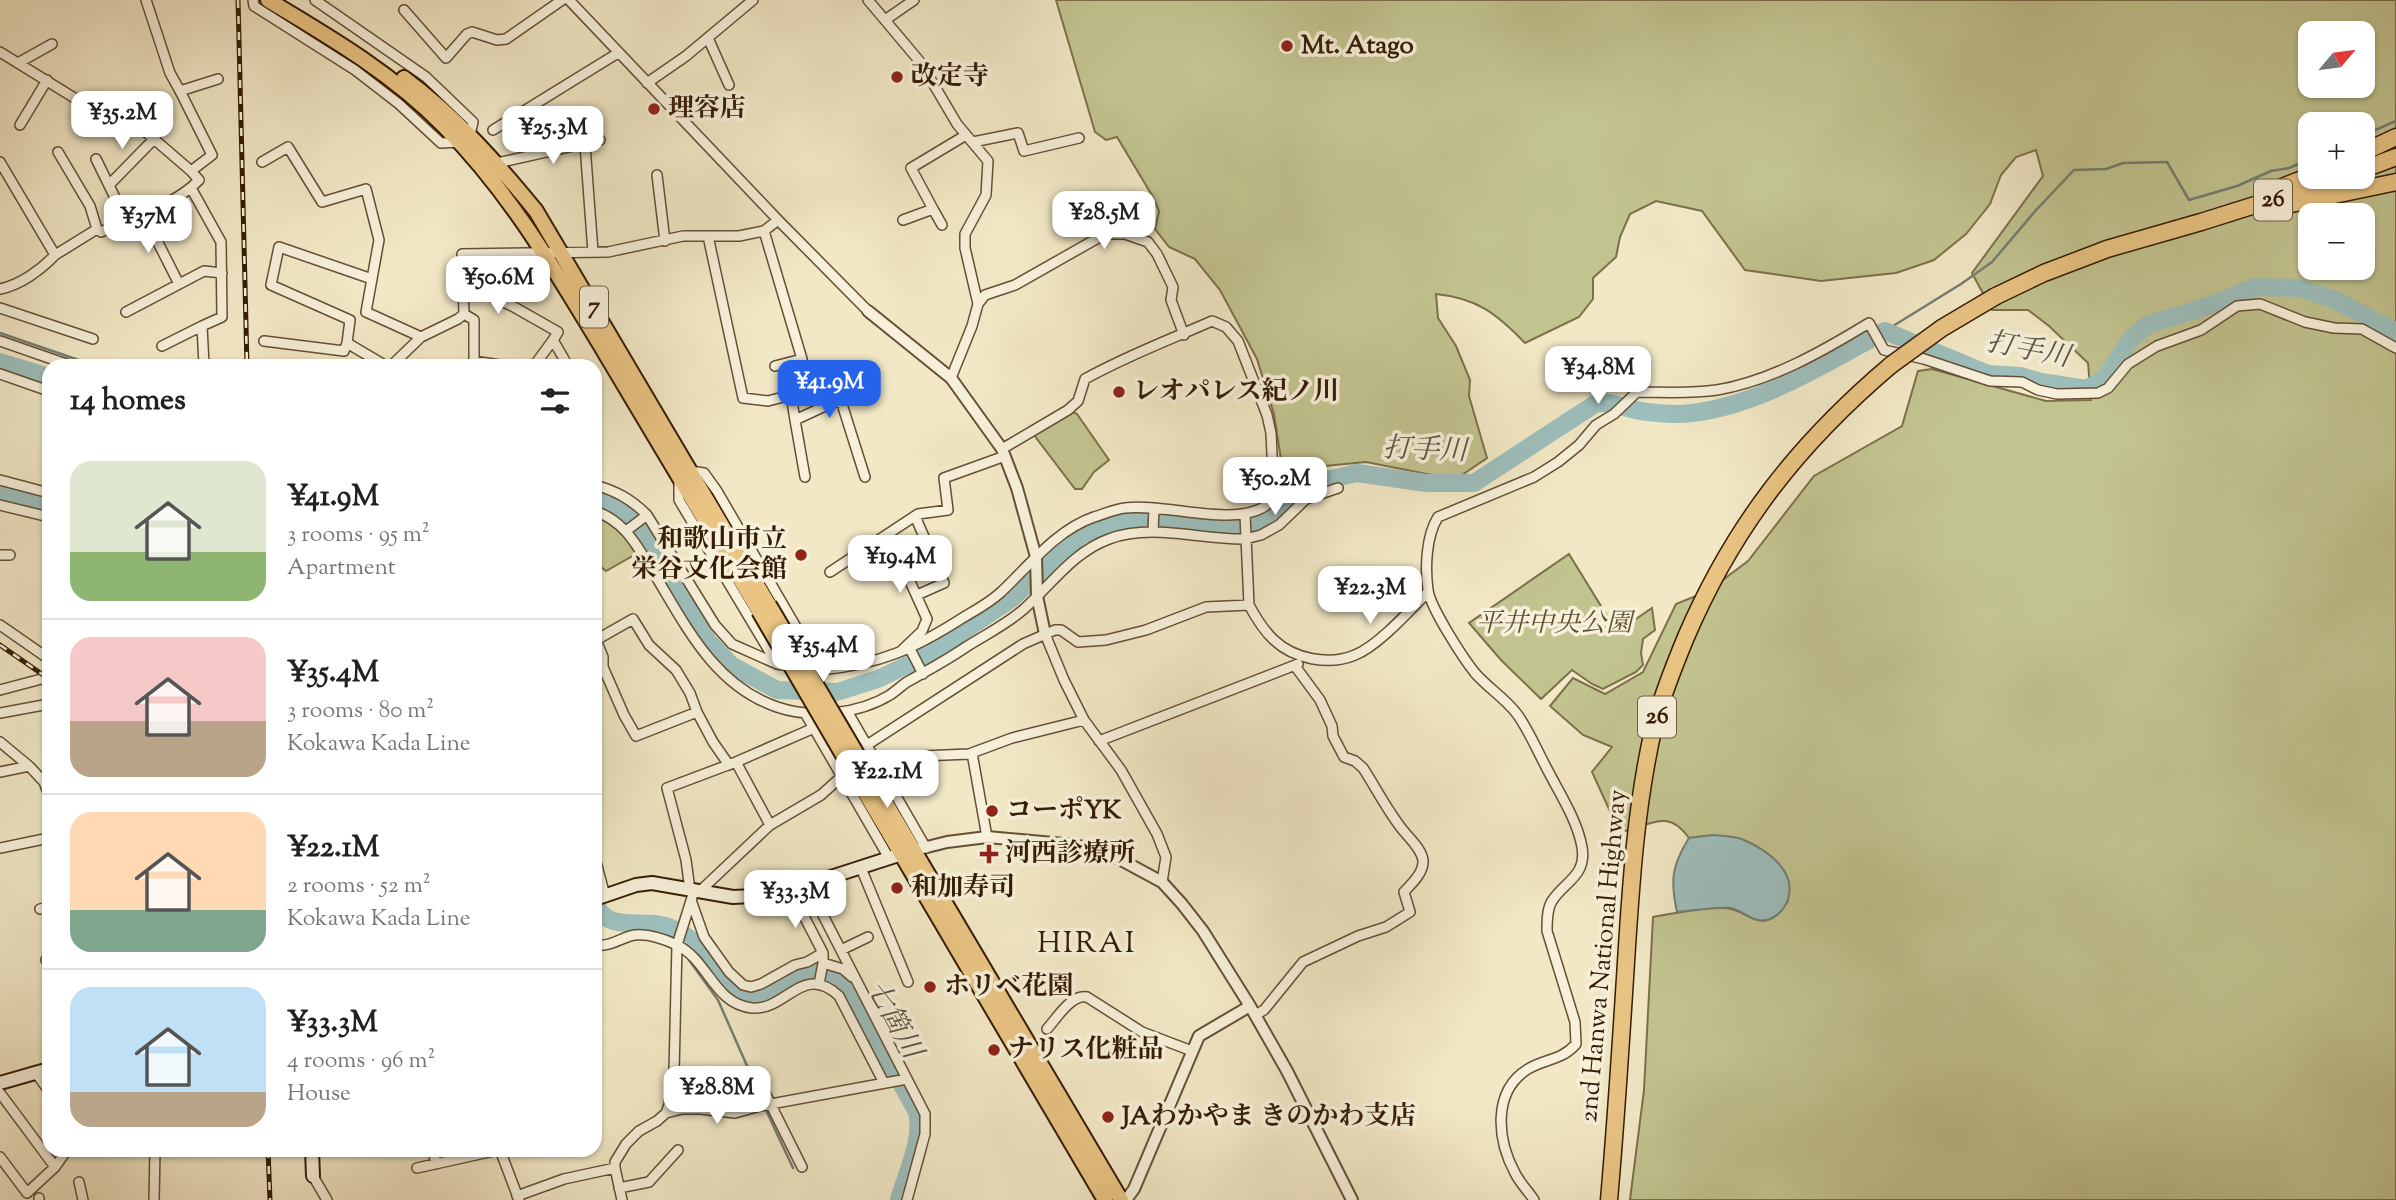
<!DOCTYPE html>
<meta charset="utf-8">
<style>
body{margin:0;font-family:"Sorts Mill Goudy","Noto Serif JP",serif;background:#f2f2f2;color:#222;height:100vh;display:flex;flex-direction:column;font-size:26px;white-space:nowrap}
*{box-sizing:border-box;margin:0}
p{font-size:23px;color:#767676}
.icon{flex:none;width:38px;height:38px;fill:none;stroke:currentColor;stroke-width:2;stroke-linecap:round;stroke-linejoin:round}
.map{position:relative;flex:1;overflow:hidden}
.details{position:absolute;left:42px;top:359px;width:560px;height:798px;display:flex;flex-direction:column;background:#fff;border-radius:21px;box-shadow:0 2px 5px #0004}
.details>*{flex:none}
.needle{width:46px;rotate:61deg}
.controls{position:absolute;left:2298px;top:21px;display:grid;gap:14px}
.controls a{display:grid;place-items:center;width:77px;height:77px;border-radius:14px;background:#fff;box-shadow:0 2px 5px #0004;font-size:35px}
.price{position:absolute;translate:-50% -60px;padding:0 16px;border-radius:14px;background:#fff;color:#222;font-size:23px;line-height:46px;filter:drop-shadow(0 2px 4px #0008)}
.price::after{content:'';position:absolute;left:50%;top:42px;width:21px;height:16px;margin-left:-10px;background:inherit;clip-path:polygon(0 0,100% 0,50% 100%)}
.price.active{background:#2563eb;color:#fff}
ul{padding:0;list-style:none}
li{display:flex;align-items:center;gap:21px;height:175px;padding:0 28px}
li+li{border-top:2px solid #e0e0e0}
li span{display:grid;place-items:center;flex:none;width:196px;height:140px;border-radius:21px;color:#555}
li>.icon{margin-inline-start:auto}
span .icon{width:84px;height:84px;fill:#fffc;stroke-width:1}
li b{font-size:30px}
h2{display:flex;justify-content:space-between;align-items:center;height:84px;padding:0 28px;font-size:30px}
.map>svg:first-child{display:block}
</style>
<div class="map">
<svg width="2396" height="1200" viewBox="0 0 2396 1200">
<rect width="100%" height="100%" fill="#f2e8c6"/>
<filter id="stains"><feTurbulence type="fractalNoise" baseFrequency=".00286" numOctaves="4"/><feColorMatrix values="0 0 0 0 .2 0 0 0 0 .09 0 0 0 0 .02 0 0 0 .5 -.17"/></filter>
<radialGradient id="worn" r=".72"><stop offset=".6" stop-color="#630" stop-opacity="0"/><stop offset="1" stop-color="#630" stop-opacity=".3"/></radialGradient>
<!-- green -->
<path fill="#c2c490" stroke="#7c704a" stroke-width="2" fill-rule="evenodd" d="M 1056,0 L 2396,0 L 2396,1200 L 1630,1200 L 1644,1090 L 1653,917 C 1670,914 1716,905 1731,909 C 1742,911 1752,921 1763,921 C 1775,920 1782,910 1788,901 L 1713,835 L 1689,838 C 1669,810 1654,823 1626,831 L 1613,818 L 1592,772 L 1612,747 L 1583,735 L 1550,706 L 1573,678 L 1605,694 L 1643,672 L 1676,604 L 1708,591 L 1748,561 L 1814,476 L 1902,426 L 1918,371 L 1932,369 L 2046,401 L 2091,400 L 2088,363 L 2049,326 L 2028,310 L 1992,310 L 1972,273 L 2043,176 L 2036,150 L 2016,157 L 2001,175 L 1990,204 L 1966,234 L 1934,260 L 1896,273 L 1821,281 L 1745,270 L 1702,211 L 1656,201 L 1630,214 L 1620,237 L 1616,257 L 1593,278 L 1593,299 L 1579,317 L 1525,343 C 1497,314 1477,298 1436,294 L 1438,318 L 1456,346 L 1470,380 L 1469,396 L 1487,458 L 1462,475 L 1442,477 L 1366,462 L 1304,468 L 1287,477 L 1282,466 L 1274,414 L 1257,359 L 1220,290 L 1195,259 L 1169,247 L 1155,229 L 1159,211 L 1153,197 L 1117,137 L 1106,140 L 1095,132 ZM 2310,33 L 2362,33 L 2362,86 L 2310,86 ZM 2310,124 L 2362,124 L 2362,177 L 2310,177 ZM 2310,215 L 2362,215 L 2362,268 L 2310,268 Z
M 1071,411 L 1077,414 L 1109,460 L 1094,472 L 1082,489 L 1075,489 L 1034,435 Z
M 595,515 L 621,530 L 636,554 L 606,571 L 595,562 Z
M 1569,554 L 1617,632 L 1652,608 L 1655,630 L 1643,639 L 1641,653 L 1643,665 L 1636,672 L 1603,689 L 1592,684 L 1572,670 L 1541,699 L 1501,660 L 1469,623 Z
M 923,762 L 930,781 L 899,787 L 892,764 Z"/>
<!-- water -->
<path fill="#9dbfbd" stroke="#737e73" stroke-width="2" d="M 1713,835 C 1723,836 1735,836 1744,840 C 1767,850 1797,871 1788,899 C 1785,909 1776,918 1766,920 C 1753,923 1742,910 1731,908 C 1717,906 1692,911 1677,912 C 1670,880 1672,865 1689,838 Z"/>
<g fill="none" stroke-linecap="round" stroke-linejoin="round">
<!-- stream -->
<path stroke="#737e73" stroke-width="2.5" d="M 2362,136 L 2396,121
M 1885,331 L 1961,284 L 1992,262 L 2037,209 L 2074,170 L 2106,169 L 2123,163 L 2167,162 L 2189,200 L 2237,186 L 2271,171 L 2289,168 L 2310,159
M 0,333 L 96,366
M 469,366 L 470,320
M 688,947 L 690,939
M 689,960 L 718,1000 L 763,1102
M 765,1108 L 793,1168"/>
<!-- river -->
<path stroke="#9dbfbd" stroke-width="18" d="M 0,362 L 49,377
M 0,494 L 49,504
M 595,499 L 615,505 L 640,528 L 708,641 L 731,665 L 777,690 L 837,692 L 878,679 L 928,655 L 1011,599 L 1081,535 L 1117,521 L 1165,519 L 1237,526 L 1264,521 L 1317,482 L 1357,473 L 1426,483 L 1474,483 L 1595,404 C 1612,400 1624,409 1641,411 C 1653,413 1667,414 1679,414 C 1750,411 1823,365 1885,331 L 1988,374 L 2020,376 L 2041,382 L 2086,389 L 2105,379 L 2130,340 L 2147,325 L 2211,305 L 2255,287 L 2298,288 L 2333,299 L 2391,329 L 2396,334
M 595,901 C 605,937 647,915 673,929 C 684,934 695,942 703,952 C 715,968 724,993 747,996 C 785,1001 808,940 852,994 L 917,1112 C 924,1137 906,1175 899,1200"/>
<!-- minor casing -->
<g stroke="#644f35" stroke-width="12">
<path id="minor" d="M 146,0 L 170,73 L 180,91 L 218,79
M 253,0 L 254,6 L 355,70 L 399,104 L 441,143 L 460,142
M 315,0 L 426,77 L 473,122 L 470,135
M 569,0 L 778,220 L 868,311
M 868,0 L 921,63 L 957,124 L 988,161 L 986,195 L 965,234 L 965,248 L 978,304 L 972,326 L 951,378
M 404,10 L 446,58 L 467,34 L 472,32 L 497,40 L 506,39 L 562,0
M 885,20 L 914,0
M 708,38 L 729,85
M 0,52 L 89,107 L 147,133 L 191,171
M 18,63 L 52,44
M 647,83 L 686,56 L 753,0
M 20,125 L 47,80
M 493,130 L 618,53
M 973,142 L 1018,133 L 1024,151 L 1079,138
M 585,145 L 593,252
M 58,152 L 90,206 L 97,229
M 96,159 L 126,220
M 0,162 L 55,255 C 41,270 20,285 0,289
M 262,162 L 288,147 L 322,202 L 366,189 L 379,240 L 366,312 L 421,337
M 497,163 L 600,140
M 657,175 L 665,241
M 110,184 L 155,138
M 191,188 L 221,242 L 222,317 L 202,326
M 933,209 L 942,225
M 143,213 L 179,284
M 903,220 L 933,209 L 911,168 L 966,135
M 764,231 L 802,359 L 775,366
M 708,236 L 743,398 L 768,401 L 791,395 L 795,420
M 55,255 L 97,229 L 101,232 C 132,217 174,206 199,180 L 191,171 L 212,155 L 180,91
M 372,279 L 279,247 L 271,285 L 350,320 L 347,343 L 386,366
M 463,283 L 514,307 L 558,332 L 553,340
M 978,304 L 985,295 L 1015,285 L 1105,234 L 1125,234 L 1148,242 L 1157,254 L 1173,287 L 1171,300 L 1184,335
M 0,308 L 93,339
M 126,312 L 204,271 L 222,273
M 464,314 L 462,254 L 608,252 L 683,236 L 739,236 L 764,231 L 778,220
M 464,314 L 474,320 L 474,361 L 506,366
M 0,341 L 72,366
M 264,341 L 344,351 L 347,343
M 162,346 L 202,326 L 204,365
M 391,366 L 421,337 L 458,319 L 464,314
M 534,366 L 553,340 L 568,366
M 0,374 L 49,391
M 690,471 L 704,473 L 717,491 L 821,670 L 817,669
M 805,477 L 795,420 L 836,401 L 842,404 L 865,477
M 0,480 L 49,493
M 679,480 L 679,500 L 777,664 L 793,666
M 595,485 C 616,491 631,499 647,515 L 715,625 L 732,644 L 777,664
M 0,505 L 49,517
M 595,511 C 624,521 636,544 652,570 C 685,624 713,685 777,707 C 812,719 859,714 890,695 C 896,691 901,686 907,682 C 927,671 947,660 966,647 C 985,635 1007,624 1024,609 C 1051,585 1073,552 1109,539 C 1152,523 1201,540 1245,539 L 1261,535 L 1279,525 L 1306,499 L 1338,488
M 1245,514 L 1249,605
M 915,516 L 944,583 L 917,595
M 626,531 L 647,515
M 1153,532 L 1154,508
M 889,535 L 927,619 L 922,631 L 901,651
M 0,555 L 10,555
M 830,572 L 918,514 L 948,510 L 944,478 L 1005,456
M 0,625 L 49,659
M 1045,634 L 1064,680 L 1084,720 L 1121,770 L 1157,834 L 1166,857 L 1162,882
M 910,649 L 923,674
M 603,667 L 624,715 L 636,736 L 697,712 L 713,742 L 729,765
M 595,669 L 603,667 L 603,657 L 596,640 L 633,619 L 649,645 L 676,670 L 690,693 L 697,712
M 821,670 C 881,664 914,649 964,617 C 976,610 989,603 1000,593 C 1028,567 1056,530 1094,517 C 1104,514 1115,509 1125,508 C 1164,503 1229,526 1262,508 C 1267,506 1270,501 1274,497 L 1271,433 L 1267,415 L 1238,341 L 1226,327 L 1212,321 C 1169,340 1126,356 1085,379 L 1078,401 L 1068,410 L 1002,449
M 0,690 L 49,677
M 847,711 L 926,848
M 0,713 L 49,704
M 805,713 L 889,858
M 1099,741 L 1298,664
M 0,742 L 29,766 L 0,772
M 867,745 L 1023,644 L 1055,630 L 1061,630 L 1078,642 L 1106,640 L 1146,630 L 1206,607 L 1249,605 C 1256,618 1263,630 1274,640 C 1294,659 1329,666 1355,655 C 1378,646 1410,610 1428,592
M 972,753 L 987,837
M 875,758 L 969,754 L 1012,738 L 1084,720
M 736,762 L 770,825
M 29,766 L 44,782 L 49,795
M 0,848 L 49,838
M 595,858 L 605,896
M 861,868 L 908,982
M 808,886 L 925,1114 L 925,1134 L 907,1200
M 690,890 L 686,860 L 667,788 L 736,762 L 814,728
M 791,891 L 823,953 L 823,963 L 819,984
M 699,892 L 770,825 L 821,795 L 870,751
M 691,900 L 704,937 L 729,972 L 743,985 L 751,987 L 761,984 L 795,965 L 807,962 L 823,953
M 40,909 L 49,907
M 595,945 C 608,947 618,940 630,936 C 645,932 664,939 677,945 C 709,961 714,1004 752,1008 C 786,1011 803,962 839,996 L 884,1083
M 841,950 L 868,937
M 46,960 L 49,959
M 823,963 L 843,969 L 852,977
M 1255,1015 L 1264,1010 L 1303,962 L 1358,936 L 1386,927 L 1410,912 L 1404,892 C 1411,884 1424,873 1423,860 C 1421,848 1409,838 1402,829 C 1387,810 1376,788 1363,768 L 1355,761 L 1344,757 L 1333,736 L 1332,726 L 1320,700 L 1295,666
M 1047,1029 C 1057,1018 1071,994 1087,997 L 1142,1032 L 1192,1051
M 36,1073 L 49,1091
M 758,1079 L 802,1167
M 0,1093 L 55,1167
M 666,1113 L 682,1109 L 701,1109 L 735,1113 L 760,1106 L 907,1079
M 433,1150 L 436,1164
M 500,1150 L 519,1200
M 0,1157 L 27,1193 L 55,1167 L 67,1150
M 417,1168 L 498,1150
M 313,1176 L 327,1200
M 79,1182 L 83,1200
M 619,1188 L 649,1182 L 678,1150
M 517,1196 L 564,1179 L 615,1168
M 39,1198 L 39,1200
M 154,1200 L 155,1150
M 622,1200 L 615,1168 L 615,1162 L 626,1144 L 639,1131 L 657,1121 L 666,1113 L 669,1105 L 674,1072 L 677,945 L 694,891
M 1534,1200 C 1528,1191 1520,1183 1515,1173 C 1497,1140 1492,1091 1528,1069 C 1546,1058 1561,1061 1576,1044 L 1575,1022 L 1547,931 C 1547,921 1547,909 1552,901 C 1564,882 1587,876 1582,847 C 1577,819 1558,791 1545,765 C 1536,748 1528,729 1517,714 C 1505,698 1488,688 1475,673 C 1463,658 1430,607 1428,590 C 1425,568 1426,536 1438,517 L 1534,477 L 1558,462 L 1579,445 L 1596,425 L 1614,414 L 1637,392 C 1664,392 1690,394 1717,390 C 1771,381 1823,351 1869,323 L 1884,350 L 1924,359 L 1990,381 L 2022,382 L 2038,390 L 2057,394 L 2098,393 L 2108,388 L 2128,364 L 2157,346 L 2201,330 L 2237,306 L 2260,304 L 2305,322 L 2334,328 L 2362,329 L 2396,348"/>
</g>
<!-- tertiary casing -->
<g stroke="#644f35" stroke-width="14">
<path id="tertiary" d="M 868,311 L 951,378 L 1002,449 L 1017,488 L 1036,557 L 1037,596 L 1045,634
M 915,850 L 947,842 L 987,837 L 1075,845 L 1112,855 L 1162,882 L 1182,904 L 1203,931 L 1250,1006 L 1287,1071 L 1352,1200
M 1126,1200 L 1134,1189 L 1199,1036 L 1250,1006"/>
</g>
<!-- secondary casing -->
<g stroke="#351c05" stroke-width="16">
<path id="secondary" d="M 595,899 L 636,885 L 652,883 L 733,897 L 775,895 L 908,852
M 0,1083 L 49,1069
M 312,1150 L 313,1176"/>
</g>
<!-- primary casing -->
<g stroke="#351c05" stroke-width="18">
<path id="primary" d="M 268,0 C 330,37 393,74 444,126 C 510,192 556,272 604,351 C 656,438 707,525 759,611
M 404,78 C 455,116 496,162 536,211 L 769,605
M 868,773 L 1121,1200
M 857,779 L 1105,1200"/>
</g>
<!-- motorway casing -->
<g stroke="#351c05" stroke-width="19">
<path id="motorway" d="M 2362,153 L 2396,137
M 2362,170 L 2396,157
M 2282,187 L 2310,176
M 2282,206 L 2396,182
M 1996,296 L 2044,273 L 2107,249 L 2201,222 L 2344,177
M 1609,1200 C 1616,1121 1621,1042 1626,962 C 1631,883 1636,804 1654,726 C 1662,696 1674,666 1686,637 C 1734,525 1799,443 1891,365"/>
</g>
<!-- minor -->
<use href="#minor" stroke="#f7f0da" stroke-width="9"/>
<!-- tertiary -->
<use href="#tertiary" stroke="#f7f0da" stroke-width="10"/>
<!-- secondary -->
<use href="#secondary" stroke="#f7f0da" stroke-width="12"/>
<!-- primary -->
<use href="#primary" stroke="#e9c483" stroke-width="14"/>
<!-- motorway -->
<use href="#motorway" stroke="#e9c483" stroke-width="16"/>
<!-- rail casing -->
<g stroke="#351c05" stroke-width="5">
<path id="rail" d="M 238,0 L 247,366
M 0,645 L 49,679
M 268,1150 L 270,1200"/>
</g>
<!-- rail -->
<use href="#rail" stroke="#f7f0da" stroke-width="2.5" stroke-dasharray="8" stroke-linecap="butt"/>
<!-- primary-bridge casing -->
<g stroke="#351c05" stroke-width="18" stroke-linecap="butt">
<path id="primary-bridge" d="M 769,605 L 868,773
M 759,611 L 857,779"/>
</g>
<!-- motorway-bridge casing -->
<g stroke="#351c05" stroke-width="19" stroke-linecap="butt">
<path id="motorway-bridge" d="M 1891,365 L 1942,328 L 1996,296"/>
</g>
<!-- primary-bridge -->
<use href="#primary-bridge" stroke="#e9c483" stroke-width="14"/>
<!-- motorway-bridge -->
<use href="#motorway-bridge" stroke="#e9c483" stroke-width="16"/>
</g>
<!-- markers -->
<g fill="#8f2418" stroke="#f7f0da" stroke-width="2.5">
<circle cx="1287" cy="46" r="7"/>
<circle cx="897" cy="77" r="7"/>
<circle cx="654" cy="109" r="7"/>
<circle cx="1119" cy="392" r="7"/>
<circle cx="801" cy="555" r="7"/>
<circle cx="992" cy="811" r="7"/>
<path d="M985.5 843.5h7v7h7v7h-7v7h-7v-7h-7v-7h7z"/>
<circle cx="897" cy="888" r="7"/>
<circle cx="930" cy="987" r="7"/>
<circle cx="994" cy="1050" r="7"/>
<circle cx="1108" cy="1117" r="7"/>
</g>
<g text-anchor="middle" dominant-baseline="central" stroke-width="7" stroke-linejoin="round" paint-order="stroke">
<!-- shield labels -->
<g fill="#f7f0da" stroke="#6f5c45" stroke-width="2">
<rect x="2254" y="179.5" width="38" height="41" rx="5"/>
<rect x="580" y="286.5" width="28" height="41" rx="5"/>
<rect x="1638" y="696.5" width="38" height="41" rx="5"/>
</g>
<g font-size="24" font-weight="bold" fill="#351c05">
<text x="2273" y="200">26</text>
<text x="594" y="307">7</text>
<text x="1657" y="717">26</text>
</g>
<!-- poi labels -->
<g font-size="26" font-weight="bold" fill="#351c05" stroke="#f7f0da" text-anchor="start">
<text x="1301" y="46">Mt. Atago</text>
<text x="911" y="77">改定寺</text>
<text x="668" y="109">理容店</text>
<text x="1133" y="392">レオパレス紀ノ川</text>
<text x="787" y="540" text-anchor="end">和歌山市立<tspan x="787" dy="30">栄谷文化会館</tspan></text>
<text x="1006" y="811">コーポYK</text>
<text x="1005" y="854">河西診療所</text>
<text x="911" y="888">和加寿司</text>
<text x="944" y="987">ホリベ花園</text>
<text x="1008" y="1050">ナリス化粧品</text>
<text x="1122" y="1117">JAわかやま きのかわ支店</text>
</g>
<!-- park labels -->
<g font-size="26" font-style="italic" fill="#5f4e2f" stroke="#f7f0da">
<text x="1554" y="624">平井中央公園</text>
</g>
<!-- street labels -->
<g font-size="26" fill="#351c05" stroke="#f7f0da">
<text transform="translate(1604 956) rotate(-85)">2nd Hanwa National Highway</text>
</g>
<!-- water labels -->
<g font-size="28" font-style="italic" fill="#595545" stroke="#f7f0da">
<text transform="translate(2028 351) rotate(11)">打手川</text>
<text transform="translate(1425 451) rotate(2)">打手川</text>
<text transform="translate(893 1020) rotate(61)">七箇川</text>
</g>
<!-- quarter labels -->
<g font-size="30" letter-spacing="2" fill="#351c05" stroke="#f7f0da">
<text x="1087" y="944">HIRAI</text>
</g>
</g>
<rect width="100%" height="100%" filter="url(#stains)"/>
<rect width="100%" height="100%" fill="url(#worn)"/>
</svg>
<div class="controls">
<a><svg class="needle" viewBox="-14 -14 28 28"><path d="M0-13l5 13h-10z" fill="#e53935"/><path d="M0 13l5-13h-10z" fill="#767676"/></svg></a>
<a>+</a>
<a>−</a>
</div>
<b class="price" style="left:122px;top:151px">¥35.2M</b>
<b class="price" style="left:553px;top:166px">¥25.3M</b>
<b class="price" style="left:1104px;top:251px">¥28.5M</b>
<b class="price" style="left:148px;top:255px">¥37M</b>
<b class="price" style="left:498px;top:316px">¥50.6M</b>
<b class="price" style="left:1598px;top:406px">¥34.8M</b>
<b class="price active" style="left:829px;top:420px">¥41.9M</b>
<b class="price" style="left:1275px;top:517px">¥50.2M</b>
<b class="price" style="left:900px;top:595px">¥19.4M</b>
<b class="price" style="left:1370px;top:626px">¥22.3M</b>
<b class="price" style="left:823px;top:684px">¥35.4M</b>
<b class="price" style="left:887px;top:810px">¥22.1M</b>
<b class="price" style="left:795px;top:930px">¥33.3M</b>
<b class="price" style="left:717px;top:1126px">¥28.8M</b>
<section class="details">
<h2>14 homes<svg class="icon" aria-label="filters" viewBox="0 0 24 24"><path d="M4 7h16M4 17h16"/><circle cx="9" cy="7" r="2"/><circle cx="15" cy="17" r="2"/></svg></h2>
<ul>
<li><span style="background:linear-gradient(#dfe7d0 65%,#8fb573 0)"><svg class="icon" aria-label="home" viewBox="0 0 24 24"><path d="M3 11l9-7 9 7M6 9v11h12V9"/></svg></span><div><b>¥41.9M</b><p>3 rooms · 95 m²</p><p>Apartment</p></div></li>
<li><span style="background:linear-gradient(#f6c9c9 60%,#b9a48a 0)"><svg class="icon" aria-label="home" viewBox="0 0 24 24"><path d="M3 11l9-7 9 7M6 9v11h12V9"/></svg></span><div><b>¥35.4M</b><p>3 rooms · 80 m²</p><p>Kokawa Kada Line</p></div></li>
<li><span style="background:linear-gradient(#ffd9b3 70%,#7fa58c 0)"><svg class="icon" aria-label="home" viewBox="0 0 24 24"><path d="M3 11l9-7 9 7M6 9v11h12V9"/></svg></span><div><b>¥22.1M</b><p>2 rooms · 52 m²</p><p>Kokawa Kada Line</p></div></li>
<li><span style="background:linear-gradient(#bfe0f5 75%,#b9a48a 0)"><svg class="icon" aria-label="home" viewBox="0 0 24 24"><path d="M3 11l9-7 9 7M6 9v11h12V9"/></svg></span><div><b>¥33.3M</b><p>4 rooms · 96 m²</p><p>House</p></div></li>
</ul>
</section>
</div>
